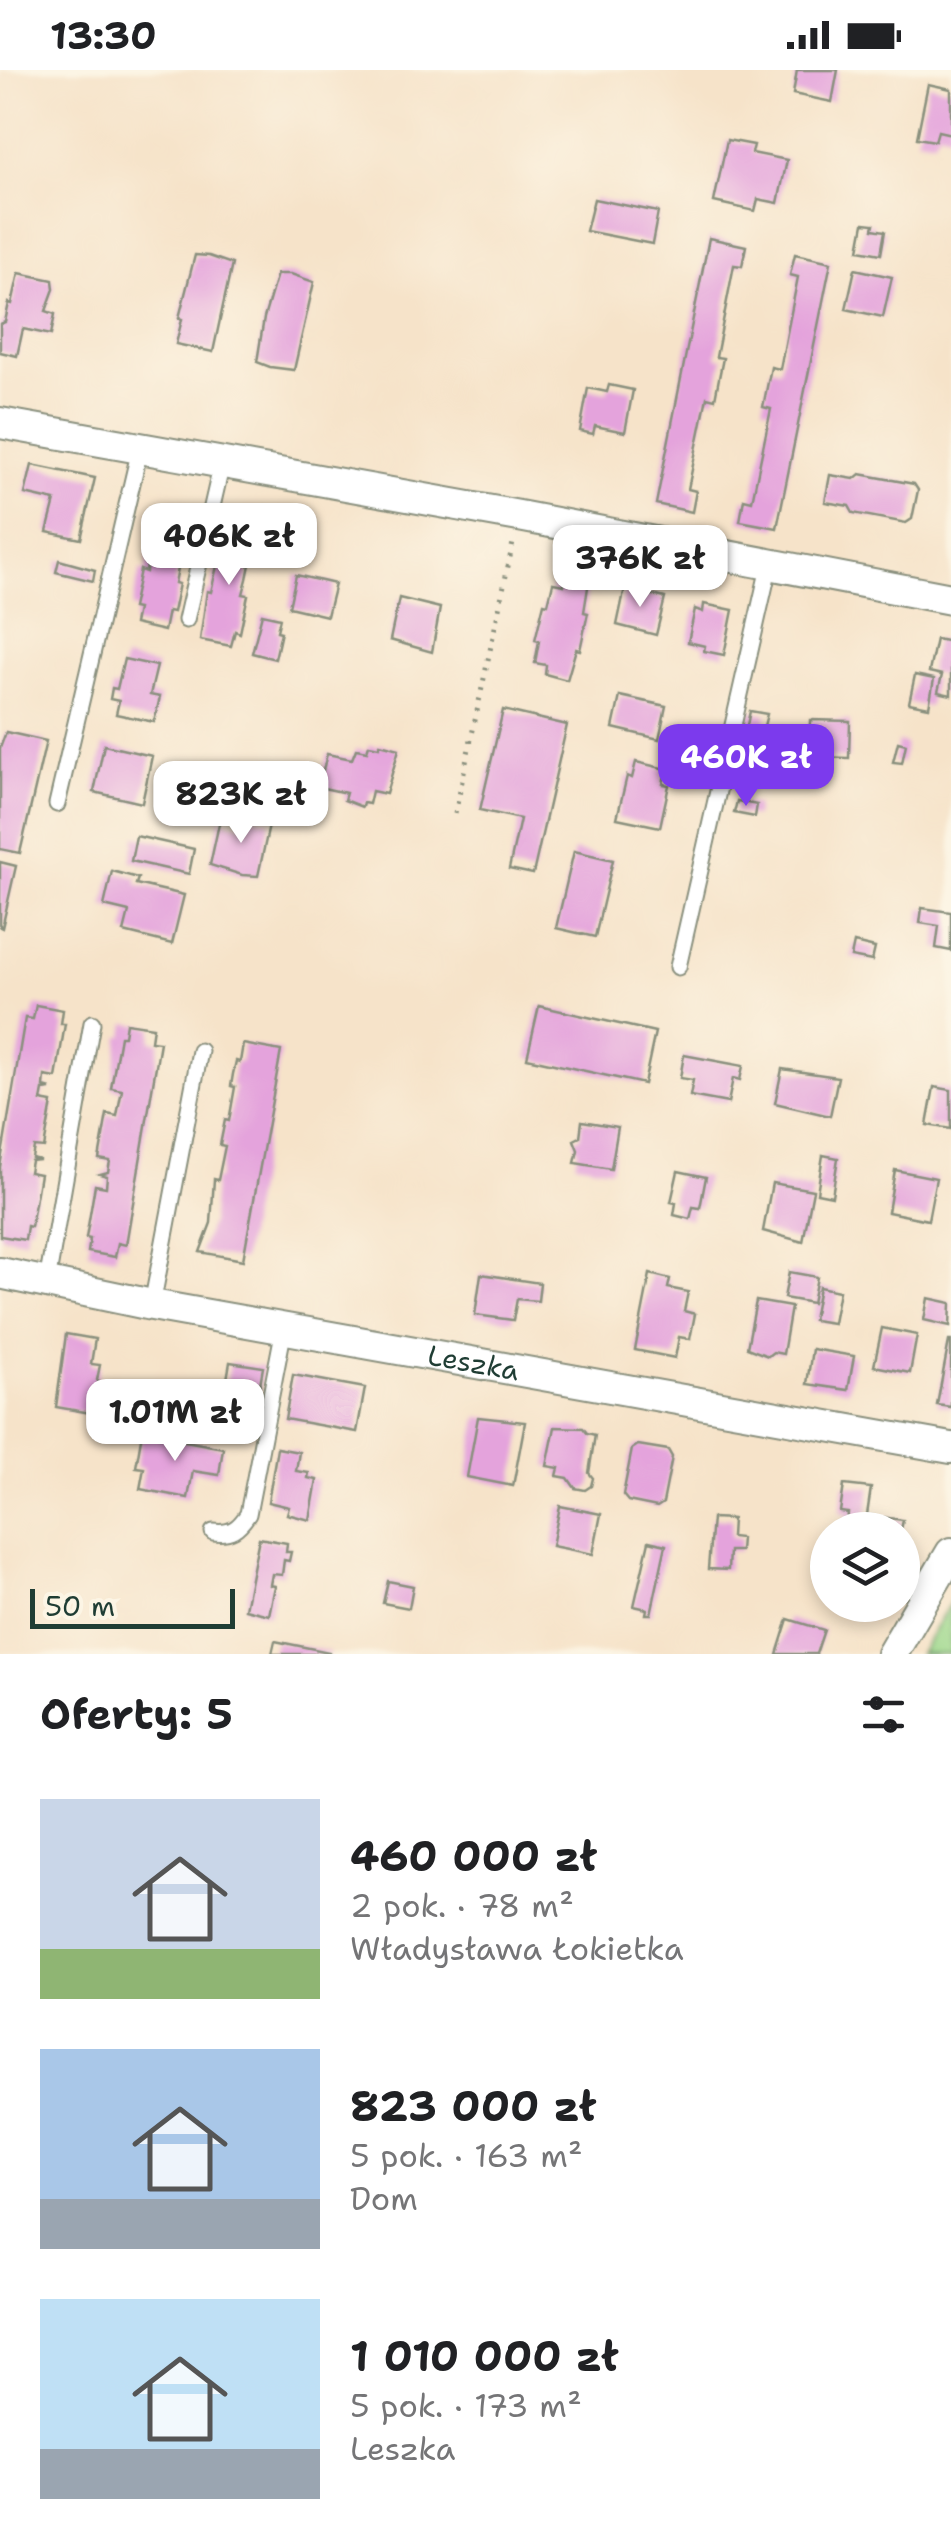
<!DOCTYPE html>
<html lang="pl">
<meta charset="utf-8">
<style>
:root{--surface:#fff;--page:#f2f2f2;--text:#202124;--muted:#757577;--accent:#7c3aed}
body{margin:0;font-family:"Shantell Sans",sans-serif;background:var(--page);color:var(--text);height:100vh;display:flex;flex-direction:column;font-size:38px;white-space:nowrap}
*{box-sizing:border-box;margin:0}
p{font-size:32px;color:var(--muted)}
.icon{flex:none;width:55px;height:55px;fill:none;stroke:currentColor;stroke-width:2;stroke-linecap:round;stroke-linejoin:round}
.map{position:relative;height:1584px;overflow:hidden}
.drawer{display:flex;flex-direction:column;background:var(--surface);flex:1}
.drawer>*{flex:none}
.tools{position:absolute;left:810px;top:1442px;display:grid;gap:20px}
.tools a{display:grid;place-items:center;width:110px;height:110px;border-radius:50%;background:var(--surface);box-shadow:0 5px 15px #0003;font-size:50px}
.scale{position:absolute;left:30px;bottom:25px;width:205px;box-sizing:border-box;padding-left:10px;border:5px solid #1f3d34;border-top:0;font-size:28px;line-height:35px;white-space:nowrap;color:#1f3d34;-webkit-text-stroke:8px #fcf5e5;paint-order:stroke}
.price{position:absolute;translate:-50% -85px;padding:0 22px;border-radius:20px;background:#fff;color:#222;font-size:32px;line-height:65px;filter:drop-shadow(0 2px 5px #0008)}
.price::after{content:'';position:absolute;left:50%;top:60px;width:30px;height:22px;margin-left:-15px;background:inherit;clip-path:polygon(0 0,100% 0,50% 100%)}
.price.on{background:var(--accent);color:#fff}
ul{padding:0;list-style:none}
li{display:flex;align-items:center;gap:30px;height:250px;padding:0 40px}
li span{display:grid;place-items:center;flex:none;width:280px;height:200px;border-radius:0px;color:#555}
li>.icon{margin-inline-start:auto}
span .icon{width:120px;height:120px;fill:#fffc;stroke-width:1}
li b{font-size:42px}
h2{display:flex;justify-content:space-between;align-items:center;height:120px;padding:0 40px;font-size:42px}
.status{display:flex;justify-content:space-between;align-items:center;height:70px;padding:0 50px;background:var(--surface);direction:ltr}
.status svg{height:28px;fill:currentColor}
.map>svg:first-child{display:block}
.grass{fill:#9bd78a;stroke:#5d8a5f;stroke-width:2.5}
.building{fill:#e4a3dc}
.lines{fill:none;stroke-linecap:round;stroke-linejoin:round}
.lane-casing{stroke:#8a907e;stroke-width:19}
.street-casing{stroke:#8a907e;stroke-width:34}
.path{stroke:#8a907e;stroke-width:5;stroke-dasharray:2.5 8;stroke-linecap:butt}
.lane{stroke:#fff;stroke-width:15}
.street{stroke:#fff;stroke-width:30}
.labels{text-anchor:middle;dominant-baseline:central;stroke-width:9;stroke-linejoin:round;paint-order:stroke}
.street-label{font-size:28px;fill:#1f3d34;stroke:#fcf5e5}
</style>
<div class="status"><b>13:30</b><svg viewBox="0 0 49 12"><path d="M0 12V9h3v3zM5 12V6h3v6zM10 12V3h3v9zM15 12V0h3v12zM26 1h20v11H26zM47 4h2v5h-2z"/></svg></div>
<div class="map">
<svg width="951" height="1584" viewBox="0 0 951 1584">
<rect width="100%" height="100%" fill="#fcf5e5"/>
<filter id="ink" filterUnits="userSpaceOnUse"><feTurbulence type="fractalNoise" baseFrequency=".01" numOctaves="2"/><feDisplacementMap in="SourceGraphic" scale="20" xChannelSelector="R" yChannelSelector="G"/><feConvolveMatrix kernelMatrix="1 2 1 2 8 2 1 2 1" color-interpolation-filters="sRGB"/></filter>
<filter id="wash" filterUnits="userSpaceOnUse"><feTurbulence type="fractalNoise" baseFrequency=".0048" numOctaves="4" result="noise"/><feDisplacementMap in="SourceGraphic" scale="40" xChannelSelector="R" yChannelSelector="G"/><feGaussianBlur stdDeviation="2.25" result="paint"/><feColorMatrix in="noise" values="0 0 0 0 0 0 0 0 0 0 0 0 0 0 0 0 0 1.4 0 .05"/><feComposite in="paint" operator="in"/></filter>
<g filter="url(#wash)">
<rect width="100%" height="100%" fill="#f6e3c9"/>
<path class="grass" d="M951,1532V1584H920Z"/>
<g id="blocks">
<g class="building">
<path d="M797,0H838L832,32L793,24Z"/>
<path d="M928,14L951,19V64L938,61L935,71L917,68Z"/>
<path d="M727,70L754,75L752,83L787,90L778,133L758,129L755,141L714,132Z"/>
<path d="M594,129L658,142L652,174L586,161Z"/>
<path d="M864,153L874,154L873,159L885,161L881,184L859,180Z"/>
<path d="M709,168L746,176L742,196L734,195L716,287L723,288L719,308L715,329L707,327L688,419L696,421L692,442L656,434Z"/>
<path d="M795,184L831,192L777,458L740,451L744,429L752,431L771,339L763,337L771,297L780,299L798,207L790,205Z"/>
<path d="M195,185L209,186L232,194L213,282L176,274L182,249L179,248Z"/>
<path d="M855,199L892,207L883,247L846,239Z"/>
<path d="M19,203L53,210L54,219L46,241L55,244L51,265L23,259L17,286L0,282V254L5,252L9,233L12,234Z"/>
<path d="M277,204H291L314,212L294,300L270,297L257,292L264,248Z"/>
<path d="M609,315L633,320L625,362L595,356L593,364L580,361L588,318L607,322Z"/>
<path d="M32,395L95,408L81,469L47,462L55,431L25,424Z"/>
<path d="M860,404L914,414L918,420L912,449L906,453L853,443L849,436L825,432L830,405L854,409Z"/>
<path d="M154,443L189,451L188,456L192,457L188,475L183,474L175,513L179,514L173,542L168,541L164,561L134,554L137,539L132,538L140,500L146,502Z"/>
<path d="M226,459L261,467L256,491L251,490L247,509L243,524L248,525L240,563L235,561L231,576L200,570L207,521L211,522L220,483L216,482L220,464L224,465Z"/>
<path d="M59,490L95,500L93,511L56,502Z"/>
<path d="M296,505L335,514L327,546L289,537Z"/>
<path d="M566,506L589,511L584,542L588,543L580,580L576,579L567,610L545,604L546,595L535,593L539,571L535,570L544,533L548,534L553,513L564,515Z"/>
<path d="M626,513L641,518L640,522L665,528L656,565L617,555Z"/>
<path d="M399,528L440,538L432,582L390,570Z"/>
<path d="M704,534L733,540L724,585L704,581L705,576L688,572L695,539L703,542Z"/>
<path d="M262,544L280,548L277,561L281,562L275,589L252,583Z"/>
<path d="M936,569L951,572V625L938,622L942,605L929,602Z"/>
<path d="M124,589L157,596L150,625L160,627L154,652L116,644L119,631L110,629L112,618L117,619Z"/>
<path d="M915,605L934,609L929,637L909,633Z"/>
<path d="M620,626L666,636L659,669L613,658Z"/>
<path d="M503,640L567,655L533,804L509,799L520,749L480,740Z"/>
<path d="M750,641L767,644L764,656L772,658L769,670L761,668L756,692L740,688Z"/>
<path d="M810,650L850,651L849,688L809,687Z"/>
<path d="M6,662L46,671L20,783L0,779V678Z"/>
<path d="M898,672L906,674L902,693L893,692Z"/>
<path d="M380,674L399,679L386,724L372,721L369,734L363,733L362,737L344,730L346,723L319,717L327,684L352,689L356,679L367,681L369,675L379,677Z"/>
<path d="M104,675L152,686L142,733L94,722Z"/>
<path d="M636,692L666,699L663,714L669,715L660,757L617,748L627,706L632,708Z"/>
<path d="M737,731L757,735L755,747L734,743Z"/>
<path d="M246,745L270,751L258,806L242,805L210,795L220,749L243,755Z"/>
<path d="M136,766L194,779L189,804L131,791Z"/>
<path d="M574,781L613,790L595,867L556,858Z"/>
<path d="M0,792L16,796L2,858L0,857Z"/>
<path d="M112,801L138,808L136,814L184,825L172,874L124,862L129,842L104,836Z"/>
<path d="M922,838L951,842V881L936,878L939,856L920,853Z"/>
<path d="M854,873L875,878L872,891L851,887Z"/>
<path d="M36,935L63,940L61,954H65L56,1008L45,1006L44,1017L51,1019L43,1020L41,1031L52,1033L44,1078L34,1077L32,1088L40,1090L31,1091L29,1102L40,1104L31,1157L27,1156L25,1170L0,1166V1097L25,948L33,949Z"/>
<path d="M539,936L655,962L644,1014L527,988Z"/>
<path d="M126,953L153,957L151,971L160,972L126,1175L118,1173L115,1187L88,1182L90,1169L86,1168L95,1115L106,1117L107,1106L100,1104L108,1102L110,1091L99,1089L107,1044L117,1046L119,1035L122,1020L111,1018L120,966H124Z"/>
<path d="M243,974L281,981L243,1190L200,1182L211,1153L214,1109L218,1110L225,1076L220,1075L225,1050L229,1051L235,1017L231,1016L233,1004L236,991L240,992Z"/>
<path d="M684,985L743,996L740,1010L733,1008L728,1033L690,1026L693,1010L680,1008Z"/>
<path d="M782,999L838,1007L830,1046L775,1033Z"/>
<path d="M934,1017L951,1020V1059L927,1055Z"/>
<path d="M582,1051L618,1057L611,1099L575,1093L578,1080L574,1070L580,1067Z"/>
<path d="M823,1085L838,1088L832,1126L817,1123Z"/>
<path d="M895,1100L936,1108L928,1150L888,1142Z"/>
<path d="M678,1101L706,1107L700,1138L693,1137L690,1149L674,1145L676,1133L671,1132Z"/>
<path d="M772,1113L813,1120L803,1172L763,1161Z"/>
<path d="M789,1202L817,1207L812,1233L784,1228Z"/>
<path d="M481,1204L540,1213L538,1231L517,1229L513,1250L475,1245Z"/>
<path d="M650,1204L670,1209L668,1218L688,1222L684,1241L695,1244L690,1269L679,1267L675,1288L635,1280Z"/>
<path d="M819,1217L839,1221L833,1253L813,1250Z"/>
<path d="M928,1228L951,1233L950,1256L924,1250Z"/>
<path d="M756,1231L791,1237L783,1284L773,1282L768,1286L747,1278Z"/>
<path d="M882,1258L917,1265L910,1303L874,1296Z"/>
<path d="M66,1264L95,1269L91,1294L100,1295L97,1310L101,1315L91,1343L56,1337Z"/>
<path d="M949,1271H951V1337L937,1335Z"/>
<path d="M812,1279L854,1286L848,1320L807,1314Z"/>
<path d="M230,1292L263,1297L253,1355L220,1350Z"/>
<path d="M293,1305L365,1318L357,1362L285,1349Z"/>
<path d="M478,1347L525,1352L513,1416L467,1407Z"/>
<path d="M555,1357L583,1358L587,1363L595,1365L589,1403L593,1408L591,1416L585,1420L575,1418L568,1408L557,1406L559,1398L547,1396Z"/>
<path d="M142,1363L223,1378L219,1405L193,1401L188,1428L140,1419L144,1398L136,1397Z"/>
<path d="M638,1375L668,1380L672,1387L663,1433L657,1437L628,1431L623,1425L632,1379Z"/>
<path d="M277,1378L299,1382L296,1401L309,1403L308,1408L317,1410L310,1450L287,1444L289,1437L268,1432Z"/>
<path d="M844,1415L871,1418L867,1445L903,1450L901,1460H846L848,1443L840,1442Z"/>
<path d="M560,1436L601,1444L593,1484L552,1476Z"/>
<path d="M712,1448L732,1449L731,1467L741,1468L740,1481H729L728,1500L708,1499Z"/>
<path d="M259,1468L287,1473L286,1482H291L289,1491L284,1490L282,1505L272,1504L270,1515L275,1516L269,1545L245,1539Z"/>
<path d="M649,1471L666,1475L651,1544H646L647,1539L634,1536Z"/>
<path d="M388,1511L413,1516L409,1538L383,1533Z"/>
<path d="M788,1549L824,1560L816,1584H777Z"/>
<path d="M275,1571L329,1582V1584H272Z"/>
</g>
</g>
</g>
<g filter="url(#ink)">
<use href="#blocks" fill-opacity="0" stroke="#8a907e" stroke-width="2.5"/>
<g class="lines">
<g class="lane-casing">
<g id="lane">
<path d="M186,550L222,393"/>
<path d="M57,734L140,379"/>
<path d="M678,897L769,497"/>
<path d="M47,1212L92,953"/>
<path d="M152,1235L200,981"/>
<path d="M213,1462C231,1464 238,1459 248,1444L284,1258"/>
</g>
</g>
<g class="street-casing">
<g id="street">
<path d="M0,353L519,446L951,529"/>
<path id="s1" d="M0,1203L152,1235L951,1378"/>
<path d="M892,1584L951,1483"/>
</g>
</g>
<path class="path" d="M455,744L513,473"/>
<use href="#lane" class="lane"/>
<use href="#street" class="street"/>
</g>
</g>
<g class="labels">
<g class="street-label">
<text stroke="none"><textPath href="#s1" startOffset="482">Leszka</textPath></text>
</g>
</g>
</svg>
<div class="tools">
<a><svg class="icon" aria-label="layers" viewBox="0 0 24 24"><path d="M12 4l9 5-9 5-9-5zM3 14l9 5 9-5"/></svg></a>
</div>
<div class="scale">50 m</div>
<b class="price" style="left:229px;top:518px">406K zł</b>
<b class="price" style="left:640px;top:540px">376K zł</b>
<b class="price on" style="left:746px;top:739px">460K zł</b>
<b class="price" style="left:241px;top:776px">823K zł</b>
<b class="price" style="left:175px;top:1394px">1.01M zł</b>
</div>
<section class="drawer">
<h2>Oferty: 5<svg class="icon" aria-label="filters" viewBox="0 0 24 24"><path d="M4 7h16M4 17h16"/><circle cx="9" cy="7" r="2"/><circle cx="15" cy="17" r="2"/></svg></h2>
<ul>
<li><span style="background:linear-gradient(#c9d6e8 75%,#8fb573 0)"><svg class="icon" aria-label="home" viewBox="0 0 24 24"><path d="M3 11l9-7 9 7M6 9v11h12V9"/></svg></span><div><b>460 000 zł</b><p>2 pok. · 78 m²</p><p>Władysława Łokietka</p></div></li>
<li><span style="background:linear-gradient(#a9c7e8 75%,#9aa5b1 0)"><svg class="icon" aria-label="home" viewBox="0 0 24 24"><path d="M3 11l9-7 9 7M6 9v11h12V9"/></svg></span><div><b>823 000 zł</b><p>5 pok. · 163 m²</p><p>Dom</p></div></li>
<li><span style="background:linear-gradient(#bfe0f5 75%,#9aa5b1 0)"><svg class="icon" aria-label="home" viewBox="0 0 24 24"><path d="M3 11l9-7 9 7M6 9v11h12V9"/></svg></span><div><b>1 010 000 zł</b><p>5 pok. · 173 m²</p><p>Leszka</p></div></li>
</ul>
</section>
